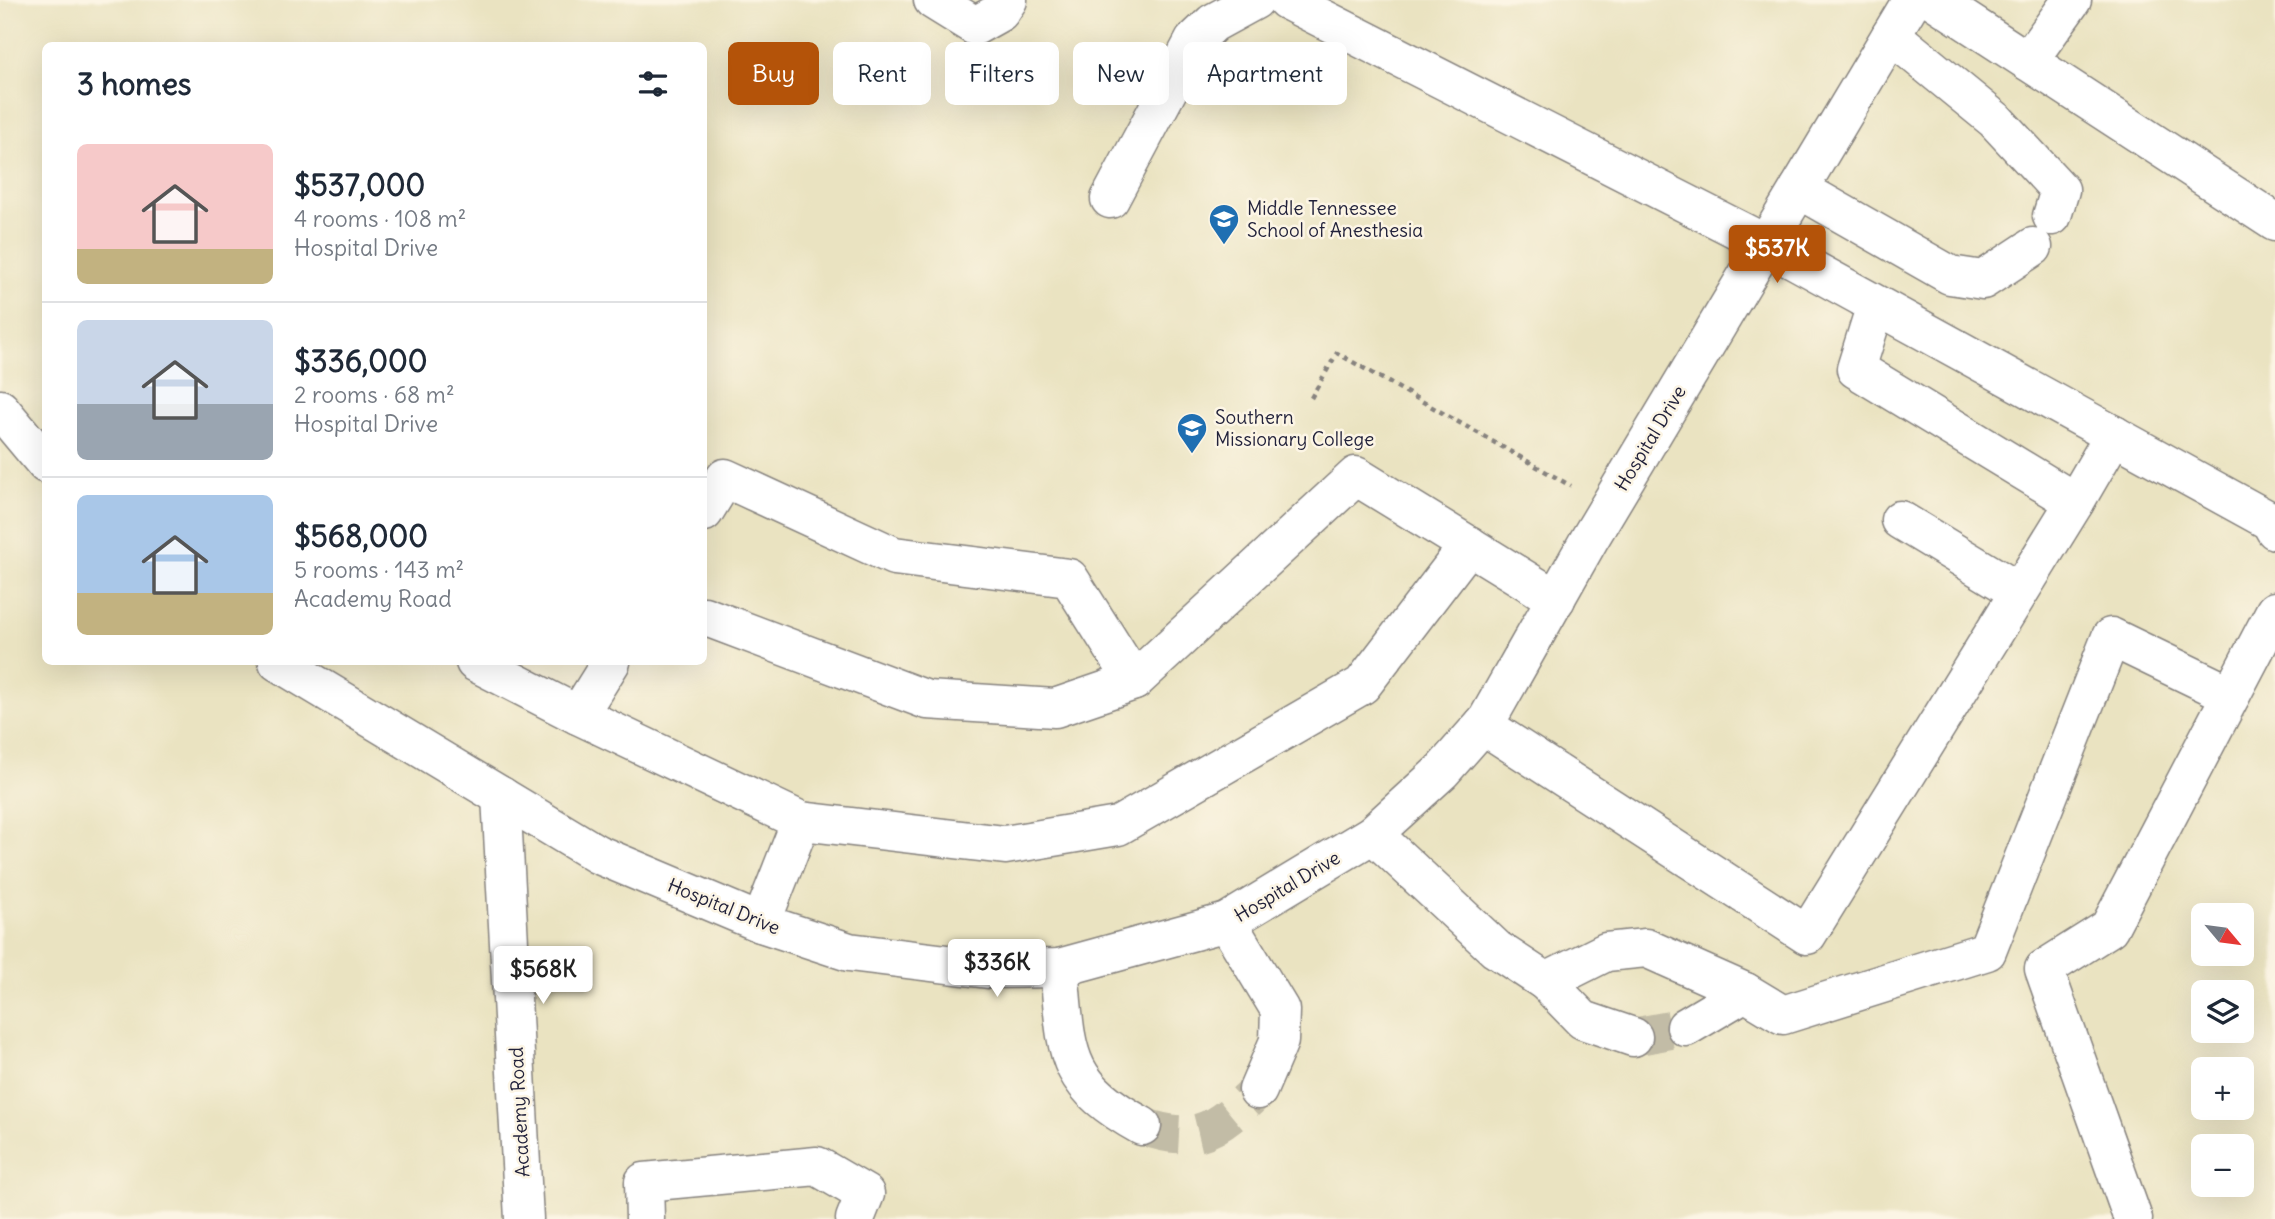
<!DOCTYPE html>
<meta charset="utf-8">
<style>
:root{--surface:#fff;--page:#f6f6f7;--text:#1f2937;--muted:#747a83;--line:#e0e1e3;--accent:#b45309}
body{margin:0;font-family:Delius,sans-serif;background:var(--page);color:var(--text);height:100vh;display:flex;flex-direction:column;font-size:26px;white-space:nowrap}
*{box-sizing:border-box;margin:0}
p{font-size:23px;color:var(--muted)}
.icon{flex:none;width:38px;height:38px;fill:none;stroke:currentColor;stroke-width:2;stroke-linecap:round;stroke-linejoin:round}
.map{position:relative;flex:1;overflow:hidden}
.panel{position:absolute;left:42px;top:42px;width:665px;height:623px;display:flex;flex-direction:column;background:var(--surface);border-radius:10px;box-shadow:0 7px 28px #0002}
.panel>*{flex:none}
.guide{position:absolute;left:728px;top:42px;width:665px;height:63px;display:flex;gap:14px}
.needle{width:46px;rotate:119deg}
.controls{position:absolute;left:2191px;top:903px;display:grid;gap:14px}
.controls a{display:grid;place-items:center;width:63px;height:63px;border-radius:10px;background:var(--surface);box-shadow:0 7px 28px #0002;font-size:35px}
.price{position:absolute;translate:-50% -60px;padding:0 16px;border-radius:7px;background:#fff;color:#222;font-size:23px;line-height:46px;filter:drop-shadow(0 2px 4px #0008)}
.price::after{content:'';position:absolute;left:50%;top:42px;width:21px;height:16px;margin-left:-10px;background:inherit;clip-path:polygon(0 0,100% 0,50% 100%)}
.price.current{background:var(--accent);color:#fff}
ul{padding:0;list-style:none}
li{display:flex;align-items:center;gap:21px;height:175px;padding:0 35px}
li+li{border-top:2px solid var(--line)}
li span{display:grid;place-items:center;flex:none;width:196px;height:140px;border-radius:10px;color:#555}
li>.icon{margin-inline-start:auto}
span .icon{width:84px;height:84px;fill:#fffc;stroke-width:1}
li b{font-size:30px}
h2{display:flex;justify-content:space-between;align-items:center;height:84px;padding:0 35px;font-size:30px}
.chip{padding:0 24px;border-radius:10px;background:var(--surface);box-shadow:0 7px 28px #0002;font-size:24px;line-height:63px}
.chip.current{background:var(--accent);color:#fff}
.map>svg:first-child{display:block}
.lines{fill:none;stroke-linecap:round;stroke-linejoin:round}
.minor-tunnel{stroke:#c2bca6;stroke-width:38;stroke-dasharray:38 19;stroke-linecap:butt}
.minor-casing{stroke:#86827e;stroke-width:41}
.path{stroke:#86827e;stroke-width:4.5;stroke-dasharray:5 5;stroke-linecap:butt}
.minor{stroke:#fff;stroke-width:38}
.labels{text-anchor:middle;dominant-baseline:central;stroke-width:5;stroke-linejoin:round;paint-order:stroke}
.poi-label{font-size:19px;fill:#22223b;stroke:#fcf5e5;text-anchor:start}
.street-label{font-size:19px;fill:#22223b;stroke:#fcf5e5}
</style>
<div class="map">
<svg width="2275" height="1219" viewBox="0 0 2275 1219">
<rect width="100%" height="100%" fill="#fcf5e5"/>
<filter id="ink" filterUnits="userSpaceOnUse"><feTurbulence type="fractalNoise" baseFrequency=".0143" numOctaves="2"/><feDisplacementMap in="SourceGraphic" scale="14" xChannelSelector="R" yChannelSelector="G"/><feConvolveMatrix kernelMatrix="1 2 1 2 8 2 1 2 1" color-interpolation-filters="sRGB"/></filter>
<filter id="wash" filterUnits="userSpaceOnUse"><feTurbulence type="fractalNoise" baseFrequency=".00686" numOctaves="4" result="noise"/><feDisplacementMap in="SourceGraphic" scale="28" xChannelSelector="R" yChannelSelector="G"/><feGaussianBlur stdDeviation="1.57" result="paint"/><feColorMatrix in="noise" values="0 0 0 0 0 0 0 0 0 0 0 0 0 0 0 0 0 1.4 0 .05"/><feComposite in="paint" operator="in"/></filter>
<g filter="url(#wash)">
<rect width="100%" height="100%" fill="#eae3c1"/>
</g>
<g filter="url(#ink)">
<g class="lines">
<g class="minor-tunnel">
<path d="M1633,1037L1686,1027"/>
<path d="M1142,1126C1199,1146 1217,1129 1258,1090"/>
</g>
<g class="minor-casing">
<g id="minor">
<path d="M933,0L975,26L1000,12L1008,0"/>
<path d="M1286,0L1766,244L2270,521L2275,530"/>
<path d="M1934,0L2275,222"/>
<path d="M1891,35L1995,120L2060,190L2052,216"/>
<path d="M2028,61L2072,0"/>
<path d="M1799,189L1950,275L1983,280L2033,247"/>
<path d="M1110,199L1194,41L1213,23L1255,0"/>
<path d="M0,409L46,464"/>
<path d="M2075,502L2114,435"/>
<path d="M704,512L725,478L894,556L1069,578L1134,681L1356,476L1556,599"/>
<path d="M1900,520L2019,592"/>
<path d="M704,616L927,700L1055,708L1134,681"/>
<path d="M278,662L597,854L761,923L849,952L988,969L1059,968L1227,922L1373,834L1442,771L1487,720L1590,538L1912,0"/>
<path d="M475,662L578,715L611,662"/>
<path d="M578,715L801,821"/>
<path d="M1483,725L1807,935L2075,502L1856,369L1876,305"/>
<path d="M501,796L524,1219"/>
<path d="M1373,834L1496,949L1546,982L1606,952L1646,948L1745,992L1783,1015L1987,951L2111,637L2231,695"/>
<path d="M1227,922L1280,1010L1279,1041L1258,1090"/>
<path d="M761,923L801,821L1005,845L1118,826L1362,685L1469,545"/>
<path d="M1059,968C1067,1053 1062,1082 1142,1126"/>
<path d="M1546,982L1583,1020L1633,1037"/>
<path d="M1686,1027L1745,992"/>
<path d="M645,1219L644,1182L817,1166L865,1194L855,1219"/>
<path d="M2133,1219L2044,969L2109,928L2275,611"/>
</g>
</g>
<path class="path" d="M1311,398L1337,353L1571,486"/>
<use href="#minor" class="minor"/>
</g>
</g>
<defs>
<g id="university-pin" transform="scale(1.575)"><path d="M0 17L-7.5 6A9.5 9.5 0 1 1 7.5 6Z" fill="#1f6fb2" stroke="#fcf5e5"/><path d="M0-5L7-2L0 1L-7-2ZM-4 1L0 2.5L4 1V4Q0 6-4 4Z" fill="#fff"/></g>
<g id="school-pin" transform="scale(1.575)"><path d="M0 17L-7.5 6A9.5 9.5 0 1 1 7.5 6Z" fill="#1f6fb2" stroke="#fcf5e5"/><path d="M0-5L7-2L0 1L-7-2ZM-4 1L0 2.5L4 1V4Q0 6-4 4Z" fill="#fff"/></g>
</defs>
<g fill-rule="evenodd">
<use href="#university-pin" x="1224" y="219"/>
<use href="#school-pin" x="1192" y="428"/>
</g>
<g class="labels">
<g class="poi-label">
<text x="1247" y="208">Middle Tennessee<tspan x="1247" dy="22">School of Anesthesia</tspan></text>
<text x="1215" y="417">Southern<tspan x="1215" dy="22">Missionary College</tspan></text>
</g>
<g class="street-label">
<text transform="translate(1650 438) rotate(-59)">Hospital Drive</text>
<text transform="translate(1287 886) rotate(-31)">Hospital Drive</text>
<text transform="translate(724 906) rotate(22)">Hospital Drive</text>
<text transform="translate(519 1112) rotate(-93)">Academy Road</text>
</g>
</g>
</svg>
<div class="controls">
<a><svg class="needle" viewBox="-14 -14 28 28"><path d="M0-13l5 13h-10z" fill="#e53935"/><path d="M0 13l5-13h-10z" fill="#747a83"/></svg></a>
<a><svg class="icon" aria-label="layers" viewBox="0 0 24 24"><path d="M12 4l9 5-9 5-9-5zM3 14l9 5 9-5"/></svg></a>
<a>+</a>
<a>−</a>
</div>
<b class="price current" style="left:1777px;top:285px">$537K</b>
<b class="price" style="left:997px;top:999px">$336K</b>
<b class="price" style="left:543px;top:1006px">$568K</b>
<div class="guide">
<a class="chip current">Buy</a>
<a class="chip">Rent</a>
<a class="chip">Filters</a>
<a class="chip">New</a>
<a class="chip">Apartment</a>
</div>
<section class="panel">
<h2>3 homes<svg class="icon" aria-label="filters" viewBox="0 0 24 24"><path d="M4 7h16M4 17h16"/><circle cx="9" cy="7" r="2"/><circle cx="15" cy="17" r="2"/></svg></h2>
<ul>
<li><span style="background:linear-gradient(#f6c9c9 75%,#c2b280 0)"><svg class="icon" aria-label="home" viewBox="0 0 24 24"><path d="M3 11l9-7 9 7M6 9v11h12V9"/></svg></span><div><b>$537,000</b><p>4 rooms · 108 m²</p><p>Hospital Drive</p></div></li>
<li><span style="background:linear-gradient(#c9d6e8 60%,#9aa5b1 0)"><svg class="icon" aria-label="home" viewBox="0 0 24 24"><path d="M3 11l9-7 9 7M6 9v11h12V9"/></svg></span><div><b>$336,000</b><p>2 rooms · 68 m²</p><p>Hospital Drive</p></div></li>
<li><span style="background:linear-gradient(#a9c7e8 70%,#c2b280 0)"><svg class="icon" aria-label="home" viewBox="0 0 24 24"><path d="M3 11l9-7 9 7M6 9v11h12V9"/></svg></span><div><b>$568,000</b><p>5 rooms · 143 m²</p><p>Academy Road</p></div></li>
</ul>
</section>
</div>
